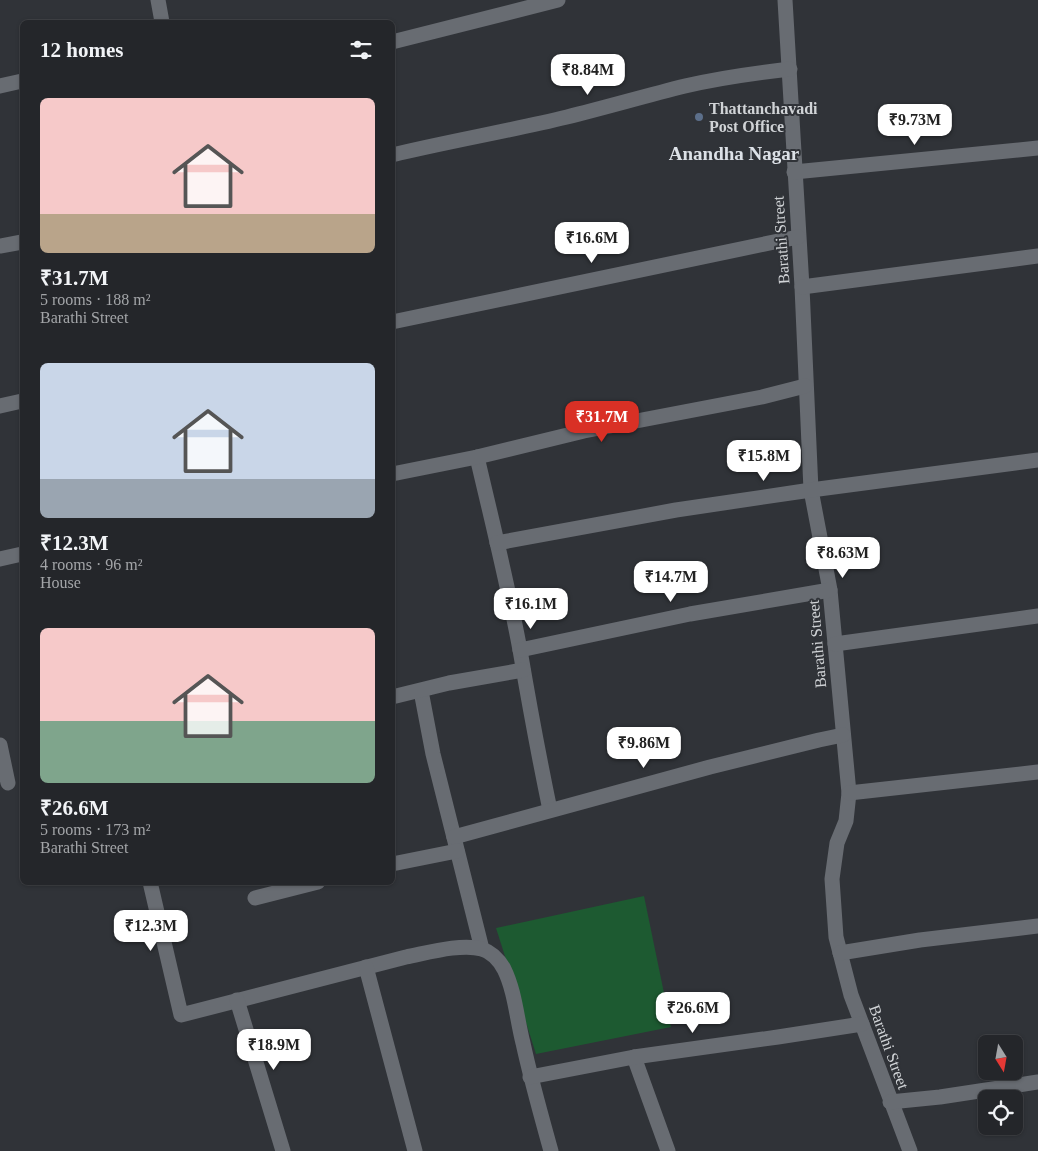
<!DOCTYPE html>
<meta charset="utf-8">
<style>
:root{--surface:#24262a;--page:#2c2e32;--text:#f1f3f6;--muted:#a3a5a8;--line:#414347;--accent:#d93025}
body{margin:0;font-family:Georgia,serif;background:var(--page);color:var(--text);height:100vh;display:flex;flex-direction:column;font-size:19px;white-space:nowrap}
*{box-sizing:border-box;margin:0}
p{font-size:16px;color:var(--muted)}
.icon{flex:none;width:28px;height:28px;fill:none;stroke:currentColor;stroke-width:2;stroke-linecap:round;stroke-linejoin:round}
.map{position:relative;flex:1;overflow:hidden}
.sheet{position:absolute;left:20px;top:20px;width:375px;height:865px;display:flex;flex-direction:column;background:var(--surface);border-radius:8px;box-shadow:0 1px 4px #0004,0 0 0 1px var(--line)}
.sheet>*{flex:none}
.needle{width:32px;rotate:169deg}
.tools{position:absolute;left:978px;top:1035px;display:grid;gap:10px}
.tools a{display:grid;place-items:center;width:45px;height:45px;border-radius:8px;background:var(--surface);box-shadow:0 1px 4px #0004,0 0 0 1px var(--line);font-size:25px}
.price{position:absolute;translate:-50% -42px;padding:0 11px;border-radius:10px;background:#fff;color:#222;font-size:16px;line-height:32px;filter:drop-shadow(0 1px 2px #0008)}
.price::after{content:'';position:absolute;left:50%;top:30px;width:15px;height:11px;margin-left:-8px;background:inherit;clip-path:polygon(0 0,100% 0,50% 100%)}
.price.current{background:var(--accent);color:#fff}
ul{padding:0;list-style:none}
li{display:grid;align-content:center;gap:10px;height:265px;padding:0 20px}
li span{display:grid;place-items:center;height:155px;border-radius:8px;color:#555}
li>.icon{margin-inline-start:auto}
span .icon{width:90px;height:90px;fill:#fffc;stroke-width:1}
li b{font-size:21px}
h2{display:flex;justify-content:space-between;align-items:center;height:60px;padding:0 20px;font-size:21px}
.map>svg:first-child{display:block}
.green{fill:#1d5a31}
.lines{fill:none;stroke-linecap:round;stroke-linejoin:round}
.minor{stroke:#686c72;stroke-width:15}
.service-dot{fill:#5c6f8a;stroke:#303338;stroke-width:2}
.labels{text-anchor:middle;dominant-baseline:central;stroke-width:4;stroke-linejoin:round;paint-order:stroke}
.poi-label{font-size:16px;font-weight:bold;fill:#d0d3d6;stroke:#303338;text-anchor:start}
.street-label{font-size:16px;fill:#d0d3d6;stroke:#303338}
.quarter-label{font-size:19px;font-weight:bold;fill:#dce1e7;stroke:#303338}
</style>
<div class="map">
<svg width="1038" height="1151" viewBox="0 0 1038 1151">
<rect width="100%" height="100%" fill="#303338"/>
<path class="green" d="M644,896L671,1027L536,1054L496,928Z"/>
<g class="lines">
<g class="minor">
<path d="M158,0L162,22"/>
<path d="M785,0L802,287L811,490L830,590L849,793L846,821L837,843L832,879L836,937L851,995L910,1151"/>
<path d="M392,42L558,0"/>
<path d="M0,86L22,81"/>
<path d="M392,155C450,141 509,131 567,117C607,107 645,96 685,86C719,78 755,73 790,69"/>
<path d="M794,172L1038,148"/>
<path d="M0,246L22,242"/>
<path d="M802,287L1038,256"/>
<path d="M392,322L798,237"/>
<path d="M0,406L22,401"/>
<path d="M477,457C492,521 508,585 520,650C529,703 539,757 550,810"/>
<path d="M392,474L477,457L584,431L762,397L805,386"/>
<path d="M497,543L676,510L811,490L1038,460"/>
<path d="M0,559L22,554"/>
<path d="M835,644L1038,616"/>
<path d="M520,650L690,614L830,590"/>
<path d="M421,691L433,754L482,949"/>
<path d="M392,697L449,683L523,670"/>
<path d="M0,745L8,783"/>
<path d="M849,793L1038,772"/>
<path d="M454,837L710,767L819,740L843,735"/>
<path d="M392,864L457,851"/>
<path d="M150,882L181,1015L406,957C427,953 461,943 482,949C491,952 499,960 504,969C515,991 517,1020 523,1043C531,1080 541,1115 551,1151"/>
<path d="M255,898L318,882"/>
<path d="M840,953L920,940L1038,926"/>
<path d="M366,967L415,1151"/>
<path d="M237,1000L283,1151"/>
<path d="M634,1057L668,1151"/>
<path d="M530,1077L634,1057L778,1037L862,1024"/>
<path d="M890,1102L940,1097L1038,1082"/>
</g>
</g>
<circle class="service-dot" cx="699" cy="117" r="5"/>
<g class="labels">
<g class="poi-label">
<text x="709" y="108">Thattanchavadi<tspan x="709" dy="18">Post Office</tspan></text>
</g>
<g class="street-label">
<text transform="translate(781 240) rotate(-94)">Barathi Street</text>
<text transform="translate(817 644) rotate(-95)">Barathi Street</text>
<text transform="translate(889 1047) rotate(70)">Barathi Street</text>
</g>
<g class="quarter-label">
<text x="734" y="153">Anandha Nagar</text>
</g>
</g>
</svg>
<div class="tools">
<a><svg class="needle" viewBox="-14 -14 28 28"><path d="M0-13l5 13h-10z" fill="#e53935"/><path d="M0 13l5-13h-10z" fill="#a3a5a8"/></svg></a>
<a><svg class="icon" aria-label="locate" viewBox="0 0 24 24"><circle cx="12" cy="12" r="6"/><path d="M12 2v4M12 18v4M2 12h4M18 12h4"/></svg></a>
</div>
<b class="price" style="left:588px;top:96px">₹8.84M</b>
<b class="price" style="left:915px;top:146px">₹9.73M</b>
<b class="price" style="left:592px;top:264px">₹16.6M</b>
<b class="price current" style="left:602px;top:443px">₹31.7M</b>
<b class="price" style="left:764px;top:482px">₹15.8M</b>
<b class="price" style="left:843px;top:579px">₹8.63M</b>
<b class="price" style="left:671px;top:603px">₹14.7M</b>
<b class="price" style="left:531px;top:630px">₹16.1M</b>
<b class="price" style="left:644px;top:769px">₹9.86M</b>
<b class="price" style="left:151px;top:952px">₹12.3M</b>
<b class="price" style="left:693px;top:1034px">₹26.6M</b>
<b class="price" style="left:274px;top:1071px">₹18.9M</b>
<section class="sheet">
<h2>12 homes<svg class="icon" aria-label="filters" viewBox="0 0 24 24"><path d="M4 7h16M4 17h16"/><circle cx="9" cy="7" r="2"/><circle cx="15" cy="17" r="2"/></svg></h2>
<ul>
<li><span style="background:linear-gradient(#f6c9c9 75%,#b9a48a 0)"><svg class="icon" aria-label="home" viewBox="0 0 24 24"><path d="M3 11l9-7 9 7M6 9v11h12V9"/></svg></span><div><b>₹31.7M</b><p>5 rooms · 188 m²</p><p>Barathi Street</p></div></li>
<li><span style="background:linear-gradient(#c9d6e8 75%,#9aa5b1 0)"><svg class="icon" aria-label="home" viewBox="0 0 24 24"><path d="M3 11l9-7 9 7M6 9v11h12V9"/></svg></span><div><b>₹12.3M</b><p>4 rooms · 96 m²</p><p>House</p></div></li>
<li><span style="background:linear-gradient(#f6c9c9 60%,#7fa58c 0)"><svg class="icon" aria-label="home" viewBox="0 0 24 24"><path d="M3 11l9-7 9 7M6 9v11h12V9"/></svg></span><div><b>₹26.6M</b><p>5 rooms · 173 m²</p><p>Barathi Street</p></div></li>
</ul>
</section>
</div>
